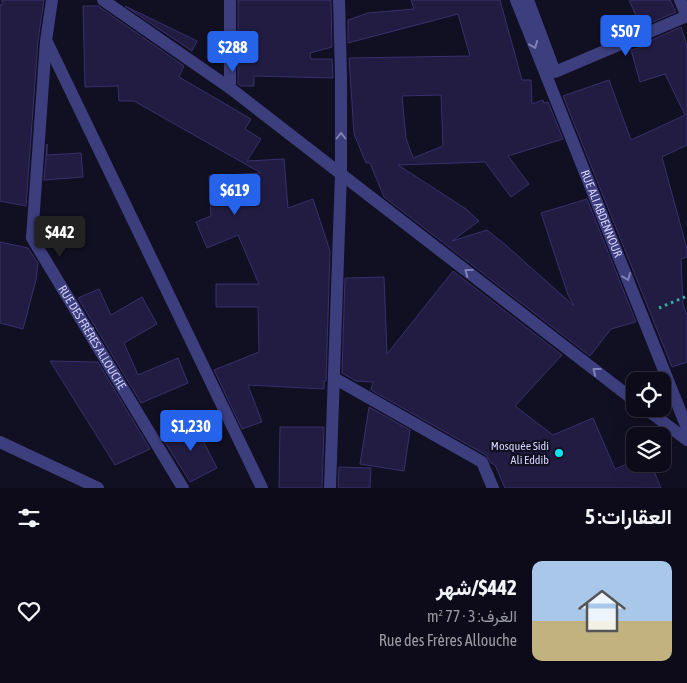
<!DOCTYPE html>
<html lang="ar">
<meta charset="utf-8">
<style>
:root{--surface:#0d0b1a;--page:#1b1927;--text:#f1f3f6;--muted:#9a9ba2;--line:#2d2b39;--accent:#2563eb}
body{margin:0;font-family:"Asap Condensed",Vazirmatn,sans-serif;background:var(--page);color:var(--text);direction:rtl;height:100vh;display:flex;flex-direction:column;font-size:19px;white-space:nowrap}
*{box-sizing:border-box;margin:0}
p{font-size:16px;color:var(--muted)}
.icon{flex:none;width:28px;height:28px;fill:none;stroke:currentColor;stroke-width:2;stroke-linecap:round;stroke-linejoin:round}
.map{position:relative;height:488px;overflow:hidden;direction:ltr}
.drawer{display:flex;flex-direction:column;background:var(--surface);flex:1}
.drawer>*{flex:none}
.fabs{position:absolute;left:626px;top:372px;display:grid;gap:10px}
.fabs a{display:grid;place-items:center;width:45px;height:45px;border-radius:10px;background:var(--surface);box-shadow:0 5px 20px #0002,0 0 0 1px var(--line);font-size:25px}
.price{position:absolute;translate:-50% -42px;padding:0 11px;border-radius:5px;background:var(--accent);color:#fff;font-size:16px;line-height:32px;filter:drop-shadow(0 1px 2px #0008)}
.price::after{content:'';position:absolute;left:50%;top:30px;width:15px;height:11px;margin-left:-8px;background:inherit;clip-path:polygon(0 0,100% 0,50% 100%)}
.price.current{background:#222;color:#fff}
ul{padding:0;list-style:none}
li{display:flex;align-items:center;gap:15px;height:125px;padding:0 15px}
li+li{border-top:1px solid var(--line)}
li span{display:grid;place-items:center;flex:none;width:140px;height:100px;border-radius:10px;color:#555}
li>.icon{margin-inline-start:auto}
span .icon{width:60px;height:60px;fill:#fffc;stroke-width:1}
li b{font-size:21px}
h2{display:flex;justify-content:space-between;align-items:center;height:60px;padding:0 15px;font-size:21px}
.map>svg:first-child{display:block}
.building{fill:#221c42;stroke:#38306d;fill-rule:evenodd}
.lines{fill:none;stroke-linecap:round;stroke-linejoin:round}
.path{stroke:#36ae9f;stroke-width:3;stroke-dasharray:2.5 4;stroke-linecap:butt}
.street{stroke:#3d3e7e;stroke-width:12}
.oneway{stroke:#8181b7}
.poi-dot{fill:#0ee4ed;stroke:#110f22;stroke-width:2}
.labels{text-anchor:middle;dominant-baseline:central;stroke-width:4.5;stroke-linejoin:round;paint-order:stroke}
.street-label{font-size:12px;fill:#d5d3fc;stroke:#110f22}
.poi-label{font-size:12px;fill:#d5d3fc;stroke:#110f22;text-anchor:end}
</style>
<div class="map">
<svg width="687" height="488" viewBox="0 0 687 488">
<rect width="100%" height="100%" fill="#110f22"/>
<g class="building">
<path d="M2,0H44L38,40L26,206L0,201V5H2Z"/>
<path d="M238,0H331L332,47L310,53L311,59H332L333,78L254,76V86H241L238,84Z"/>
<path d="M411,0H500L522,80H531L532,104L543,100L544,103L548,102L563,139L508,156L529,184L511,197L485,162L398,165L466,209L479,221L452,241L487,230L508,247L574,306L568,295L541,213L587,199L636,322L611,329L590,356L384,197L370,163H366L354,134L349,58L470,56L458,14L348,43V20L368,13L414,9ZM441,95L443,146L413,158L406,138L402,96Z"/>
<path d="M629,0H670L676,12L641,27Z"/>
<path d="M83,6H98L184,66L179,77L251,119L245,129L261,139L247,161L284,159L288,208L313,199L330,251L326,381H324V389L248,385L262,422L242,429L214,370L259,352L258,307H216V284H259L238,235L207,248L196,222L211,216L209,176L261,173L134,101H119L118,86L85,87Z"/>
<path d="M125,6L197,41L192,51Z"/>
<path d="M681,27L687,46V145L662,157L687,249V257L681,259L683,304L687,316V362L672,367L563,96L609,80L631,140L685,115L665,74L640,82L631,50L646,46L645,43Z"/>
<path d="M47,144V155L81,153L83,177L44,180Z"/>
<path d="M0,242L28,248L38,263L36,280L23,329L0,323Z"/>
<path d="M453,271L562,355L515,406L553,435L593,418L615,469L627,464H651L661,488H505L495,465L491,463L486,455L371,390L373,382L356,381L342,373L345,278L384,277L387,354Z"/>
<path d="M99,289L111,315L142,297L157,324L124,343L138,375L178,358L188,383L141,403L78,298Z"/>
<path d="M50,361L98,362L150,449L115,465Z"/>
<path d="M369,407L410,430L404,471L360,464Z"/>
<path d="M194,423L217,468L190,482L163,439Z"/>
<path d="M280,427H324L322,488H279Z"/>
<path d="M339,467L371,468L370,488H338Z"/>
</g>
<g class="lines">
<path class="path" d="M659,308L687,296"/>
<g class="street">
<path id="s1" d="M52,0L46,41L32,238L183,488"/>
<path d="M103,0L230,88L341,174L330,488"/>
<path d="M230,0V88"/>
<path d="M339,0L341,77V174L635,401"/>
<path id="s2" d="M516,0L687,428"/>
<path d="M528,0L555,72L687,16"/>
<path d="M680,0L687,16"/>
<path d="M47,42L262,488"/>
<path d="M334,378L482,462L493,488"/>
<path d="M646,409L687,440"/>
<path d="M0,442L98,488"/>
</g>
</g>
<defs><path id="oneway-chevron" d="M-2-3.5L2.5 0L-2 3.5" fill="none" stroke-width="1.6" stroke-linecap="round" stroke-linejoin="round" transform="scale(1.25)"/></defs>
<g class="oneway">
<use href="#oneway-chevron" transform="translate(534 45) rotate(68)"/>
<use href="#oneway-chevron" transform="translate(341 136) rotate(-90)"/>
<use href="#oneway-chevron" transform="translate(468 272) rotate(-143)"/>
<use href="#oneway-chevron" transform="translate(627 277) rotate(68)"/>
<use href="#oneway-chevron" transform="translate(596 371) rotate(-142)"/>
</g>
<circle class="poi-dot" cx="559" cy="453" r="5"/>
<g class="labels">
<g class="street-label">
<text stroke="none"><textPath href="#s2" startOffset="230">RUE ALI ABDENNOUR</textPath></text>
<text stroke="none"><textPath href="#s1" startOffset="355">RUE DES FRÈRES ALLOUCHE</textPath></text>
</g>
<g class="poi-label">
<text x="549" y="446">Mosquée Sidi<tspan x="549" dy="14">Ali Eddib</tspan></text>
</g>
</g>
</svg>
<div class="fabs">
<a><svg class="icon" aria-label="locate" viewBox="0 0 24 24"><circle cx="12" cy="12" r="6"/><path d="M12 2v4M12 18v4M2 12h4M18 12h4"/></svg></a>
<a><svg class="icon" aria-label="layers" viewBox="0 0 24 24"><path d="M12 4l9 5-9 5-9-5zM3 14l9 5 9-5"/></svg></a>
</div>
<b class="price" style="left:626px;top:57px">$507</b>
<b class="price" style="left:233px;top:73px">$288</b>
<b class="price" style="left:235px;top:216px">$619</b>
<b class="price current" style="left:60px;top:258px">$442</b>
<b class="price" style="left:191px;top:452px">$1,230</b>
</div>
<section class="drawer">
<h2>العقارات: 5<svg class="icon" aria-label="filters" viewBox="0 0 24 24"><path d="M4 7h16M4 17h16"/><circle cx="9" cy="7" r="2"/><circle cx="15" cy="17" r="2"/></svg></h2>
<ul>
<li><span style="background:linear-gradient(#a9c7e8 60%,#c2b280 0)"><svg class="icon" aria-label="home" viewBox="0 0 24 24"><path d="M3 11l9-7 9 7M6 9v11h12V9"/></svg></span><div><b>$442/شهر</b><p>الغرف: 3 · 77 m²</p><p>Rue des Frères Allouche</p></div><svg class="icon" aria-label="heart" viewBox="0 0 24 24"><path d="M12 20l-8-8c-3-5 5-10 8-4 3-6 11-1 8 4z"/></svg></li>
</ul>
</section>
